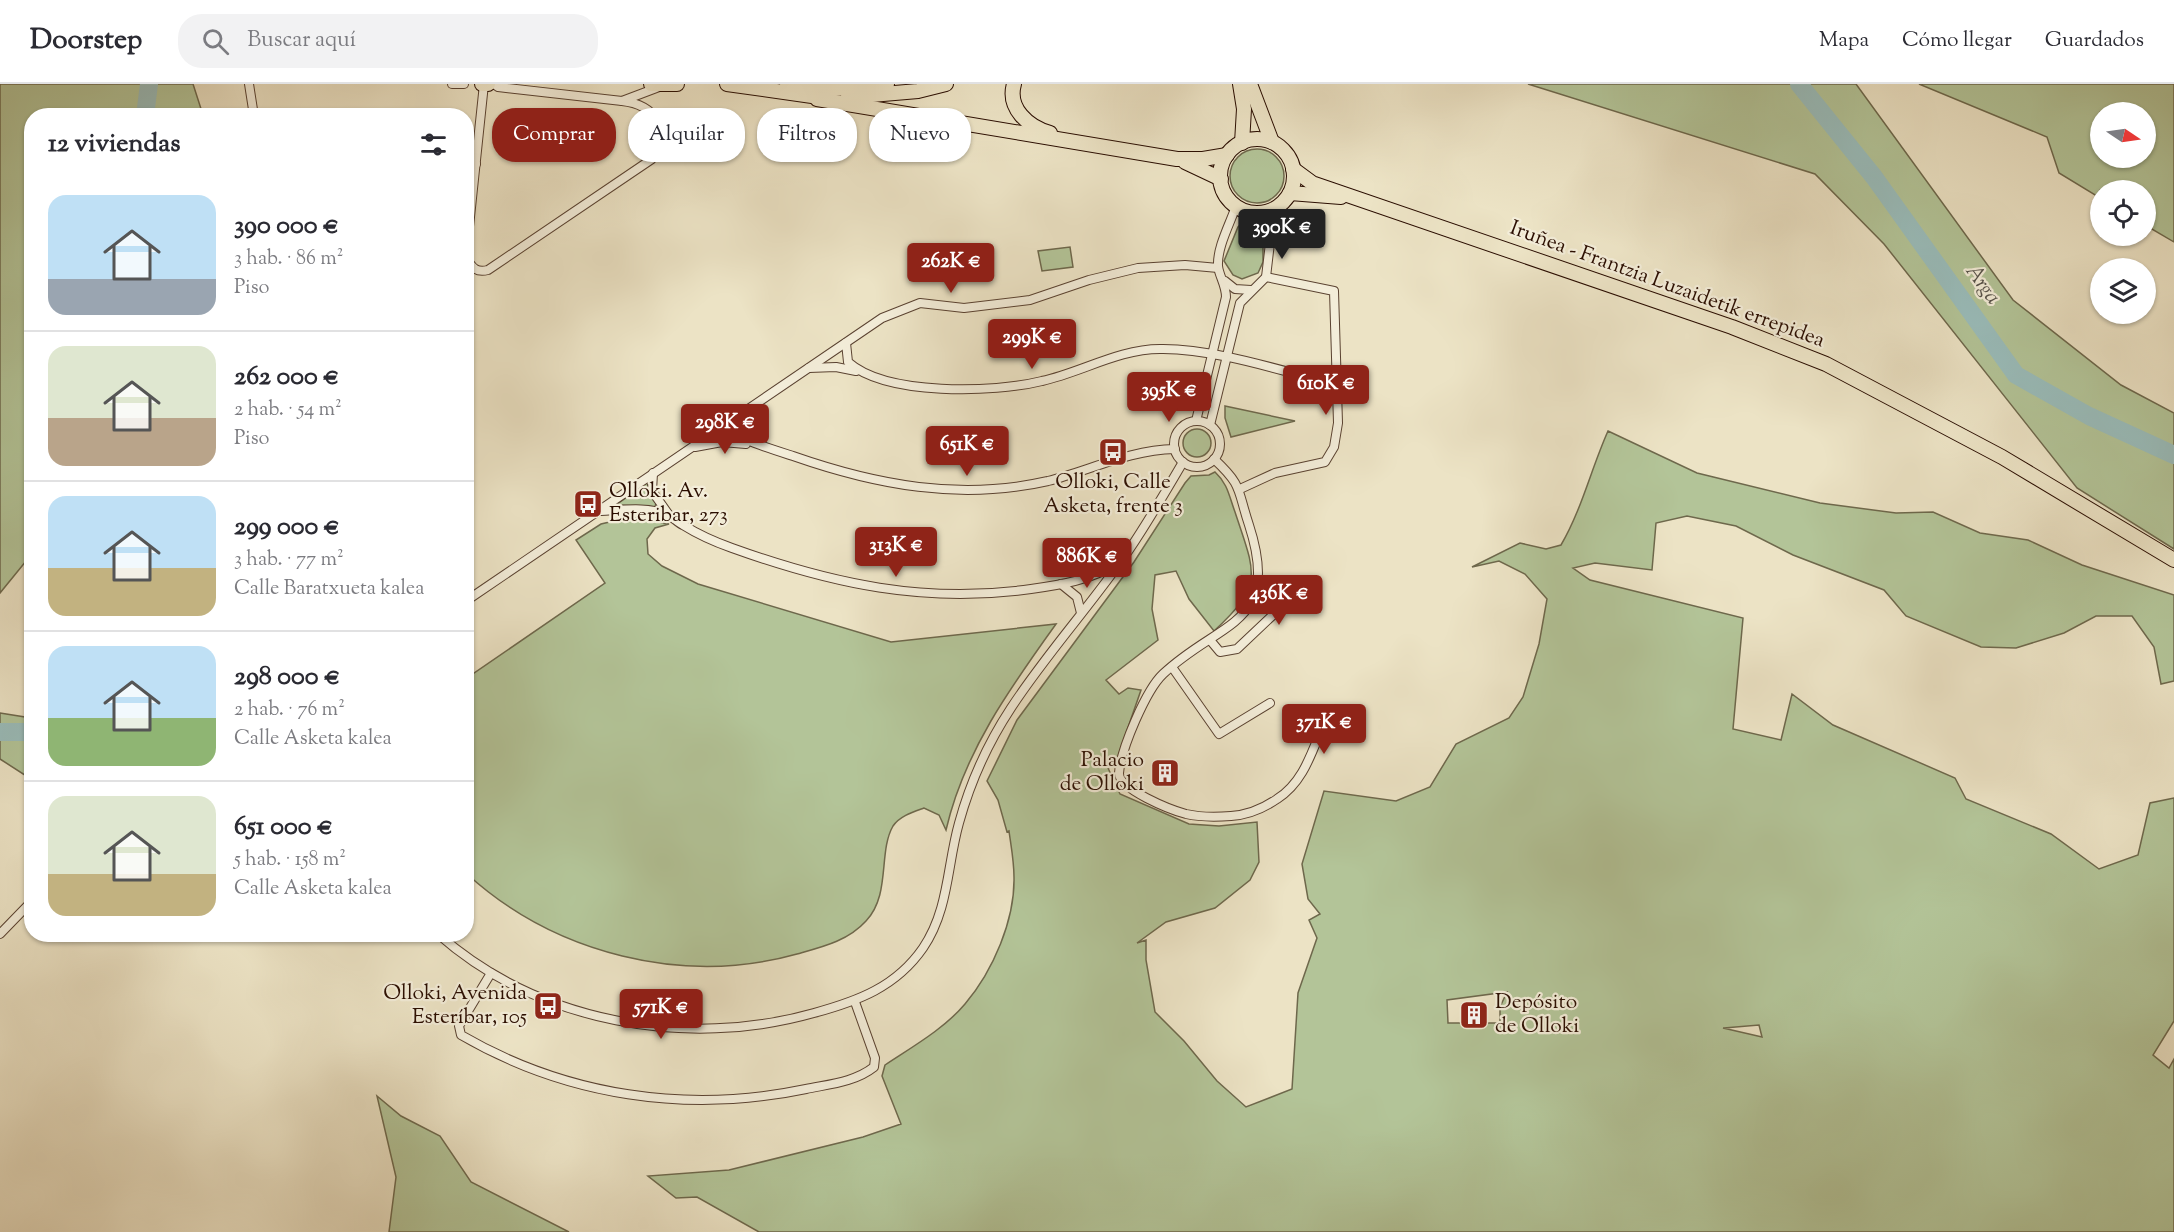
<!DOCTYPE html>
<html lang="es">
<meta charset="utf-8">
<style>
:root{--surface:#fff;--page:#f2f2f3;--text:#2b2b33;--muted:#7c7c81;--line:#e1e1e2;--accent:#8f2418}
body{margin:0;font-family:"Sorts Mill Goudy",serif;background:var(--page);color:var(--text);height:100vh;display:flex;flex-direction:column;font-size:22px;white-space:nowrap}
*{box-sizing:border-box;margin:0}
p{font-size:20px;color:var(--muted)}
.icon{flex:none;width:33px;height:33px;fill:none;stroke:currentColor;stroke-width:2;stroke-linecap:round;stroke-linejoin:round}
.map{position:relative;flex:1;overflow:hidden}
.details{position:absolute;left:24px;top:24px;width:450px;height:834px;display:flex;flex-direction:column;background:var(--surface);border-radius:24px;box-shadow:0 2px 4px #0004}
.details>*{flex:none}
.top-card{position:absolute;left:492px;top:24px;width:570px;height:54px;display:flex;gap:12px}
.needle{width:39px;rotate:103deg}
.controls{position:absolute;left:2090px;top:18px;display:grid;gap:12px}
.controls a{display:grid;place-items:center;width:66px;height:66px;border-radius:50%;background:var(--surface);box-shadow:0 2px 4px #0004;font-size:30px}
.price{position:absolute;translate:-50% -51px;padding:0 14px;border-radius:6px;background:var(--accent);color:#fff;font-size:20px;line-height:39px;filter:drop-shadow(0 2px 3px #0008)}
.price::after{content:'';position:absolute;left:50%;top:36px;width:18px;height:14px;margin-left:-9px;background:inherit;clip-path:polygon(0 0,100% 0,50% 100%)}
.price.on{background:#222;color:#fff}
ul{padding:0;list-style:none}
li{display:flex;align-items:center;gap:18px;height:150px;padding:0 24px}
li+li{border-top:2px solid var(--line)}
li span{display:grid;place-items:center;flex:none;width:168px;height:120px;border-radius:18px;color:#555}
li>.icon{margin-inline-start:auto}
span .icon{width:72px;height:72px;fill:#fffc;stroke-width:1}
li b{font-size:26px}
h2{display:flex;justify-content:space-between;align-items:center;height:72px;padding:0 24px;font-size:26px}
.tag{padding:0 21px;border-radius:24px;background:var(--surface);box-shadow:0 2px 4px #0004;font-size:21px;line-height:54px}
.tag.on{background:var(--accent);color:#fff}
header{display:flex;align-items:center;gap:36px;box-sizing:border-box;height:84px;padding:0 30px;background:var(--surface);border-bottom:2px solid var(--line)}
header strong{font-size:28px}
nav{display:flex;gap:33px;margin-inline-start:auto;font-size:21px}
.search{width:420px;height:54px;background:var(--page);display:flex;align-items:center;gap:15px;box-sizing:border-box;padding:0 21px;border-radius:24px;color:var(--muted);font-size:22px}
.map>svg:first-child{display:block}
.green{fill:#b3c498;stroke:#6e684c;stroke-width:1.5;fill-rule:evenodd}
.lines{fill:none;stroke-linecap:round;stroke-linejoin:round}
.river{stroke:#9abdbb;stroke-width:18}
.street-casing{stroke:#5a4231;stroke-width:10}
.highway-casing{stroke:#2a0d00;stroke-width:16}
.street{stroke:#f3edd9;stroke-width:8}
.highway{stroke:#ece3c5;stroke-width:14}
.labels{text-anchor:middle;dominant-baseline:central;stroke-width:4.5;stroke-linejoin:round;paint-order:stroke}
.street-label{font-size:21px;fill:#2a0d00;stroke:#f3edd9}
.poi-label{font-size:21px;fill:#2a0d00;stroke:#f3edd9;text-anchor:start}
.water-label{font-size:22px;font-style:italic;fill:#57534b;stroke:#f3edd9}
</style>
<header>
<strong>Doorstep</strong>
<div class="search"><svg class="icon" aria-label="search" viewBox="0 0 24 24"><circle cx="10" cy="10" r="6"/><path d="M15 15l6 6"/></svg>Buscar aquí</div>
<nav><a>Mapa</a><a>Cómo llegar</a><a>Guardados</a></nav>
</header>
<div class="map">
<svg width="2174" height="1148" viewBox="0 0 2174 1148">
<rect width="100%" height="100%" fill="#ece3c5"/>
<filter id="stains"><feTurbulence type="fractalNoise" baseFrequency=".00333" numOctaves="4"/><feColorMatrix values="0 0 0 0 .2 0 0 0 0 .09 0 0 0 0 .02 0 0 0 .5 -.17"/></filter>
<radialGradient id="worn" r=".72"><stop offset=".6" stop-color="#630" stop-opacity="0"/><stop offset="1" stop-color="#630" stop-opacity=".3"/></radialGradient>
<g class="green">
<path d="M0,0H193L203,31L32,32L31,471L0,509Z"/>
<path d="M1528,0H1856L2013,216L2121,301L2174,329V465L2077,404L1884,160L1815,90Z"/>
<path d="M1919,0H2174V158L2145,141V106H2100V114L2059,89L2047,53ZM2100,28H2145V74H2100Z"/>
<circle cx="1257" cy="92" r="27"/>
<path d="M1244,137L1263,141V178L1258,189L1242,195L1233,191L1224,177L1238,143Z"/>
<path d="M1070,163L1073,183L1042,187L1038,167Z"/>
<path d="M1225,322L1295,337L1231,353L1225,334Z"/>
<circle cx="1197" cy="359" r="14"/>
<path d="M1608,347L1697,389L1820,419L1896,429L1933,428L1980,449L2028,456L2082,481L2174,511V597L2161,600L2154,563L2132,532H2096L2064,549L2016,564L1981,563L1906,532L1884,506L1793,471L1736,442L1687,432L1656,439L1652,486L1595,479L1573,484L1590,496L1743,534L1733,645L1781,656L1792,610L1833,641L1955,694L1966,715L2051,750L2099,785L2138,771L2150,719L2174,714V937L2153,971L2169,984L2174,975V1148H759L697,1113L676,1114L648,1092L729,1086L863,1053L901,1040L882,992L885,981C912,963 944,945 965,920C993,887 1015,836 1014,793C1014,777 1011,762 1009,747L1007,748L998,716L987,697L1017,636L1134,478L1185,399L1191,392L1209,391L1215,388C1228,400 1229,412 1235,428C1255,489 1265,500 1214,547L1189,515L1176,487L1155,491L1152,525L1158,556L1106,596L1119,610L1128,604L1141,606L1115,681L1108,684L1120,710L1189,740L1219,742L1257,738L1259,778L1250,796L1215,824L1166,838L1137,859L1146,856V876L1155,928L1184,957L1217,997L1246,1023L1292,1005L1298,909L1317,854L1309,836L1320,830L1308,815L1302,780L1324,707L1396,717L1430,703L1456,660L1509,634L1523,613L1539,560L1547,515L1525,490L1499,477L1472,483L1520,459L1546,465L1561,461C1582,425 1591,385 1608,347ZM1507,908L1500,923V939H1448L1447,916ZM1759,941L1762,953L1723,944H1724Z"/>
<path d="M647,399L656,419L655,423L616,421Z"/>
<path d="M631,433L669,440L655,444L647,455L648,470L662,482L698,500L891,558L1056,540C1010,604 964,668 946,746L939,731L924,724C913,728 900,732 893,742C878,768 891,811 866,837C848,857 822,863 797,870C683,902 555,870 467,790V594L605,499L576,456L601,440Z"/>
<path d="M0,629L31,634V695L0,675Z"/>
<path d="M377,1012L401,1032L440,1052L471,1098L569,1148H389L396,1093Z"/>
</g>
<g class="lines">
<g class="river">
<path d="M1799,0L1874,93L2016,291L2089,332L2174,371"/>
<path d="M145,32L149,0"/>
<path d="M0,648H32"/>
</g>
<g class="street-casing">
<g id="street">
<path d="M249,0L254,32"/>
<path d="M452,0H464"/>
<path d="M494,0L498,3L622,17L659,3"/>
<path d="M466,79L476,80"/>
<path d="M466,171L484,0"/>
<path d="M466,174C473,184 476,189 488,186L652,75C671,44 655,21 622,17"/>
<path d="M1225,197L1235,205L1251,206"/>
<path d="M846,259L848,278C886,312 994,309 1042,297C1082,288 1119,265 1160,265C1214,264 1285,288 1338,301"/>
<path d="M809,284L836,283L856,287"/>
<path d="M742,329C738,343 743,348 753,358"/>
<path d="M1196,337L1226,213C1226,201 1219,192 1218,182C1217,163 1230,140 1236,122"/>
<circle cx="1197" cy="360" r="23"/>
<path d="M1210,341L1240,219L1266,193L1274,125"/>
<path d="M722,344C745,357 768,364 793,372C876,401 960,417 1048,397C1091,386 1129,366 1175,365"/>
<path d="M695,363L722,358L746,360"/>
<path d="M1214,375C1243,402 1237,405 1249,441C1282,542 1220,536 1163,590C1146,606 1121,665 1119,689C1118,705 1171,726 1186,730C1199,733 1217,733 1231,732C1247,731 1264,724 1277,715C1304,698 1312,667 1324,639"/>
<path d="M653,389L652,407L669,431"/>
<path d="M1240,405L1275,389L1325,378L1334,363L1338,339L1334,207L1266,193"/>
<path d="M601,427C622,426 648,422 668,431C673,433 678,439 683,441C699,451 715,458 732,464C832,500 925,520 1031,505C1060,501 1092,496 1117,479"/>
<path d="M1061,500L1077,513L1081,529"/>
<path d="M466,517L882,234L920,219L964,224L1030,216L1089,196L1138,184L1185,181L1218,184"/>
<path d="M1210,556L1220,568L1237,565L1273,531L1271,499"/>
<path d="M1172,583L1219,650L1270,619"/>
<path d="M0,850L32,817"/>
<path d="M438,850C539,939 687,965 814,929C858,917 896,903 923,864C949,826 947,781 959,739C970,699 988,659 1011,624C1047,569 1092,520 1129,466C1148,438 1166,407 1183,378"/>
<path d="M491,889L459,942L461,951C566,1012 687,1030 806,1005C830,1000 855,998 874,983L875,974L855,918"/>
</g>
</g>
<g class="highway-casing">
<g id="highway">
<path d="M482,0H488"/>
<path d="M651,0H677"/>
<path d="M727,0L826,14"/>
<path d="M787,0L810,4"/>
<path d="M1014,0C1007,24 1028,43 1050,49"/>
<path d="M1240,0L1244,25L1242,59"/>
<path d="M1250,0L1272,58"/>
<path d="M819,5L870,4L887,0"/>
<path d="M848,13L918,7L946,0"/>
<path d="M817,15L1177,75H1203L1227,71"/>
<circle cx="1257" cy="92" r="37"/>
<path d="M1185,78L1221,95"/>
<path d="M1293,85L1312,99L1732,243L1826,280L2002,373L2174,476"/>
<path d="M1290,109L1341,113"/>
</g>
</g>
<use href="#street" class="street"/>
<use href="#highway" class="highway"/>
</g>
<defs>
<g id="bus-square" transform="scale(1.5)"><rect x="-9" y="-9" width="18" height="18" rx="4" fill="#8f2418" stroke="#f3edd9"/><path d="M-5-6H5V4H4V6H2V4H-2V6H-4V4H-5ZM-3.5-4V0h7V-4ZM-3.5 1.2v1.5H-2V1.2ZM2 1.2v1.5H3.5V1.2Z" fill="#fff"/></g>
<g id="building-square" transform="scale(1.5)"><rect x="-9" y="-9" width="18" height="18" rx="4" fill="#8f2418" stroke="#f3edd9"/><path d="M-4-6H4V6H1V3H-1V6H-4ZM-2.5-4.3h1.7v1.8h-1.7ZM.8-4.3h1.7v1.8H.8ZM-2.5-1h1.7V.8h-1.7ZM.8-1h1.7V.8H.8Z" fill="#fff"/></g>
</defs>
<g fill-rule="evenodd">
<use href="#bus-square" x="1113" y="368"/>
<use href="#bus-square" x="588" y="420"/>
<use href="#building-square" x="1165" y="689"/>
<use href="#bus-square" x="548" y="922"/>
<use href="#building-square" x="1474" y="931"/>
</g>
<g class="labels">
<g class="street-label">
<text transform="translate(1667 201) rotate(20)">Iruñea - Frantzia Luzaidetik errepidea</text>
</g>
<g class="poi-label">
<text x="1113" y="399" text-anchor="middle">Olloki, Calle<tspan x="1113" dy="24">Asketa, frente 3</tspan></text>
<text x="609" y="408">Olloki. Av.<tspan x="609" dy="24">Esteribar, 273</tspan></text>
<text x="1144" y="677" text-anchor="end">Palacio<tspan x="1144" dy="24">de Olloki</tspan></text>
<text x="527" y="910" text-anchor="end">Olloki, Avenida<tspan x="527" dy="24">Esteríbar, 105</tspan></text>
<text x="1495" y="919">Depósito<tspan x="1495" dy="24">de Olloki</tspan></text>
</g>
<g class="water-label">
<text transform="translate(1982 201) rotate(54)">Arga</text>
</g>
</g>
<rect width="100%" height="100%" filter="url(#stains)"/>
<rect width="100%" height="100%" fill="url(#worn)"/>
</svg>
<div class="controls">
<a><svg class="needle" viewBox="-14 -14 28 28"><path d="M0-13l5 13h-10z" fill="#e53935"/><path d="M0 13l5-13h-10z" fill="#7c7c81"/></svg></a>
<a><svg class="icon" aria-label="locate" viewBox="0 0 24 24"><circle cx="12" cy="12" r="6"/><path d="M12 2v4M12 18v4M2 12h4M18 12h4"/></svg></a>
<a><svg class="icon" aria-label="layers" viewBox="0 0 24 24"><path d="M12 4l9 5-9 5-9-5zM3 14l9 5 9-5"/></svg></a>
</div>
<b class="price on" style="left:1282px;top:176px">390K €</b>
<b class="price" style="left:951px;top:210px">262K €</b>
<b class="price" style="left:1032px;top:286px">299K €</b>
<b class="price" style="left:1326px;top:332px">610K €</b>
<b class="price" style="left:1169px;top:339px">395K €</b>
<b class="price" style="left:725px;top:371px">298K €</b>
<b class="price" style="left:967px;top:393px">651K €</b>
<b class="price" style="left:896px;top:494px">313K €</b>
<b class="price" style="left:1087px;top:505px">886K €</b>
<b class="price" style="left:1279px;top:542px">436K €</b>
<b class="price" style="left:1324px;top:671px">371K €</b>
<b class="price" style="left:661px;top:956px">571K €</b>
<div class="top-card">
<a class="tag on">Comprar</a>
<a class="tag">Alquilar</a>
<a class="tag">Filtros</a>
<a class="tag">Nuevo</a>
</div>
<section class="details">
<h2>12 viviendas<svg class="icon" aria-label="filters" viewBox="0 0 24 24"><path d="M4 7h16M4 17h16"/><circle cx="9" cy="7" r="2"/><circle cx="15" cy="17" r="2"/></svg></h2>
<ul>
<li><span style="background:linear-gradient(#bfe0f5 70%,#9aa5b1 0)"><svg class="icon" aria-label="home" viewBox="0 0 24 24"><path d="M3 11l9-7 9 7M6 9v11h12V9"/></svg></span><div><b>390 000 €</b><p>3 hab. · 86 m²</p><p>Piso</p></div></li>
<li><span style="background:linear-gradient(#dfe7d0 60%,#b9a48a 0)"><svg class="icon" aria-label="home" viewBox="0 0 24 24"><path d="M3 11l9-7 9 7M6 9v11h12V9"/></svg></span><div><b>262 000 €</b><p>2 hab. · 54 m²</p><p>Piso</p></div></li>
<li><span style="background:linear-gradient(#bfe0f5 60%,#c2b280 0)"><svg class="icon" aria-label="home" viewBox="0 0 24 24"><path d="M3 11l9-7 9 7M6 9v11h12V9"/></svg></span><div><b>299 000 €</b><p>3 hab. · 77 m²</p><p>Calle Baratxueta kalea</p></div></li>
<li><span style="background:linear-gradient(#bfe0f5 60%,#8fb573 0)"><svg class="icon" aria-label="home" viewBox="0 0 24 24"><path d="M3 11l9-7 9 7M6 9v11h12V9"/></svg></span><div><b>298 000 €</b><p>2 hab. · 76 m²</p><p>Calle Asketa kalea</p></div></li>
<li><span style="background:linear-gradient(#dfe7d0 65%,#c2b280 0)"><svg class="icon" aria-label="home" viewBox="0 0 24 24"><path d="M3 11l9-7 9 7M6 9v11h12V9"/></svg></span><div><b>651 000 €</b><p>5 hab. · 158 m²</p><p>Calle Asketa kalea</p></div></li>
</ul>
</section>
</div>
